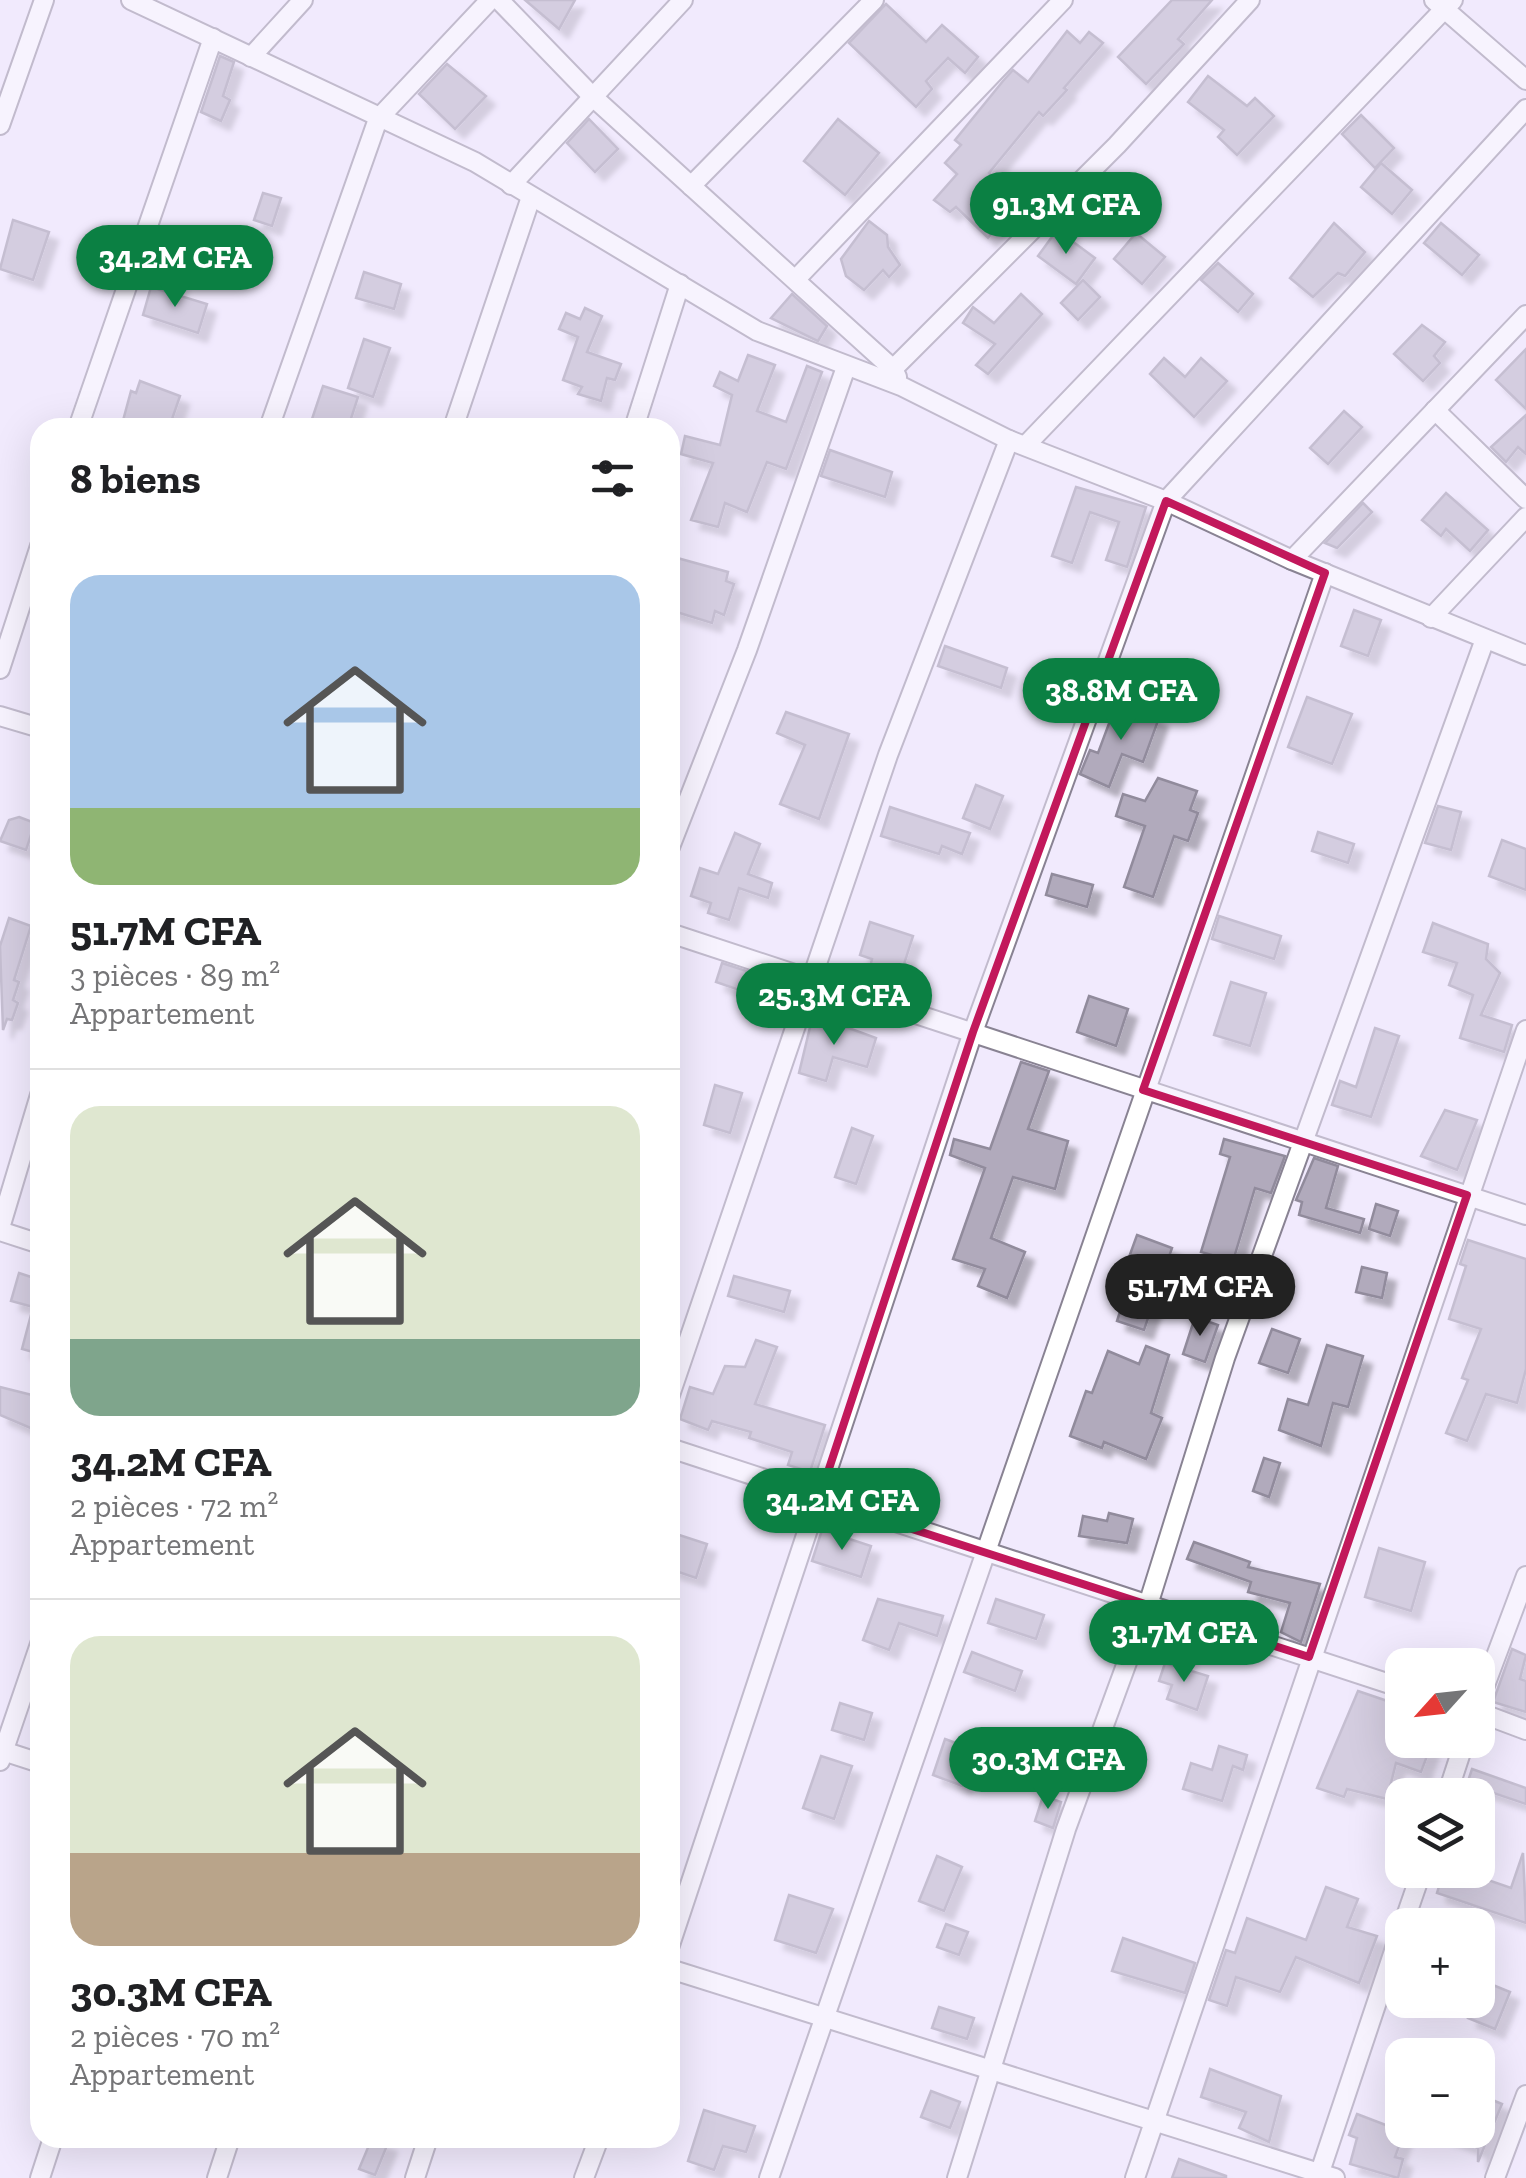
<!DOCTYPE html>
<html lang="fr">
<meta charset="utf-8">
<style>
:root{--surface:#fff;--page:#f2f2f2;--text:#202124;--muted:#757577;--line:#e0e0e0;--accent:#0b8043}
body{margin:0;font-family:"Zilla Slab",serif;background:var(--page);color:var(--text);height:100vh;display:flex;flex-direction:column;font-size:38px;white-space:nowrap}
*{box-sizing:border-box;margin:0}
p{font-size:32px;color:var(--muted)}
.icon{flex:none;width:55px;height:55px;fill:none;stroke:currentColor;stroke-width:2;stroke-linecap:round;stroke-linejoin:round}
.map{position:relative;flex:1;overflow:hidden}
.panel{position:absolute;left:30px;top:418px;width:650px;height:1730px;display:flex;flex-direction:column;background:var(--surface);border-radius:30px;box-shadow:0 10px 40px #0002}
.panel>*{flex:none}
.needle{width:65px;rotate:243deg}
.controls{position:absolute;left:1385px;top:1648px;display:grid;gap:20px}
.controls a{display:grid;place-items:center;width:110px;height:110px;border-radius:20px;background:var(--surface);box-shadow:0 10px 40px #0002;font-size:50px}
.price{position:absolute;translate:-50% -85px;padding:0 22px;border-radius:35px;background:var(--accent);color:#fff;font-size:32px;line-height:65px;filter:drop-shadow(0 2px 5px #0008)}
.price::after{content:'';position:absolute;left:50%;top:60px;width:30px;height:22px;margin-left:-15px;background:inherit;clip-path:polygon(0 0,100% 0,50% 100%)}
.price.on{background:#222;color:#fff}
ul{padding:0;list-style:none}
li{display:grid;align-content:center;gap:20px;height:530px;padding:0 40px}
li+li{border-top:2px solid var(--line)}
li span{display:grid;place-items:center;height:310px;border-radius:30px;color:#555}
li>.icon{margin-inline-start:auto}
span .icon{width:180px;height:180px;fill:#fffc;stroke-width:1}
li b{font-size:42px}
h2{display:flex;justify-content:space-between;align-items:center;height:120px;padding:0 40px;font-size:42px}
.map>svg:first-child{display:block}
.building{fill:#b1aabc;stroke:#918b9c;stroke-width:2.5;filter:url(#shadow)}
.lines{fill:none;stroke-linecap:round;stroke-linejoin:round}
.minor-casing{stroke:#898393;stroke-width:22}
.minor{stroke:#fff;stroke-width:18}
.marked{fill:none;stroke:#c2185b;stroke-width:8;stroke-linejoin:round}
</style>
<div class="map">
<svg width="1526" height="2178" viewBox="0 0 1526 2178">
<defs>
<filter id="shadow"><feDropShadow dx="9" dy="9" stdDeviation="2.5" flood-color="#0004"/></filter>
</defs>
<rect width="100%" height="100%" fill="#f1eafd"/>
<g class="building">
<path d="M525,0H575L559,29Z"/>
<path d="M1172,0H1212L1178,39L1184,44L1146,84L1118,57Z"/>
<path d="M886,4L926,42L942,25L978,57L965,73L948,58L926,81L932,89L916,107L849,43Z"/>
<path d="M1067,31L1080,43L1089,32L1103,43L1064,88L1067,90L1043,116L1039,112L989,173L1015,198L997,216L1001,222L988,238L956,207L950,212L934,200L957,174L945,163L961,145L955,140L1003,81L1013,70L1028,82Z"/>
<path d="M220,56L234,62L223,96L230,100L221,121L201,112Z"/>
<path d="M447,64L486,96L455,129L419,94Z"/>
<path d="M1208,76L1247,106L1255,98L1274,116L1237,155L1218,137L1224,130L1188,102Z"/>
<path d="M1361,115L1394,148L1375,168L1342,134Z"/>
<path d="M589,119L618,149L595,172L567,143Z"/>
<path d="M838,119L879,153L845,195L804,161Z"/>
<path d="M1381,163L1412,190L1392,214L1361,187Z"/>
<path d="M263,193L281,198L272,226L254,220Z"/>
<path d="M13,220L49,232L33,280L0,269Z"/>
<path d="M869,221L887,235L888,247L900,265L889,277L883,270L864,290L846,276L841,259Z"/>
<path d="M1334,223L1365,252L1345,276L1338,273L1313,297L1290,278Z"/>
<path d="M1441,223L1479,255L1462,275L1424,243Z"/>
<path d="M1057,230L1095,258L1076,284L1038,256Z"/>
<path d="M1136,233L1165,257L1142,284L1114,259Z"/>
<path d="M1218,263L1253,294L1238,312L1201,280Z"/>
<path d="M364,272L401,284L394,309L356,298Z"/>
<path d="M1083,280L1100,297L1078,320L1061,303Z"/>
<path d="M151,287L207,304L198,333L143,315Z"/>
<path d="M792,294L827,326L818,341L771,318Z"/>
<path d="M1021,294L1042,314L988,374L976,365L995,344L963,323L973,307L994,323Z"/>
<path d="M585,308L602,316L587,352L621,364L615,380L607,378L601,401L578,394L582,387L563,380L578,337L559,329L566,313L580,319Z"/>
<path d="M1422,325L1445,342L1434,356L1440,363L1423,381L1394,354Z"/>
<path d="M364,339L390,348L373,397L348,388Z"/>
<path d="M1526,349V409L1496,380Z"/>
<path d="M748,355L775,365L757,411L786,422L807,366L822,372L786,469L767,462L747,512L725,503L718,527L691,520L713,463L681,454L685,436L720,445L732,395L714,386L720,372L738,381Z"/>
<path d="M1164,358L1185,377L1201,358L1227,381L1194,417L1150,374Z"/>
<path d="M140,381L180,396L169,428H121L131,391L136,393Z"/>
<path d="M323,386L358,397L348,428H309Z"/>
<path d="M1344,411L1362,427L1328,464L1310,448Z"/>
<path d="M1526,415V454L1518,447L1506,462L1491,447Z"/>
<path d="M830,450L892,472L885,497L821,476Z"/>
<path d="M1076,487L1146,507L1127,567L1106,560L1119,522L1090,512L1072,563L1052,556Z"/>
<path d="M1446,493L1488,530L1470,551L1446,529L1441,536L1422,520Z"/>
<path d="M1363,503L1372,512L1337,548L1325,543Z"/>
<path d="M670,556L728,572L726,581L734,584L724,615L715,611L712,623L670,610Z"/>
<path d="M1354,610L1381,620L1368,656L1341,646Z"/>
<path d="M945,646L1007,668L1001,688L938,666Z"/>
<path d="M1307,697L1352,714L1332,764L1288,747Z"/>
<path d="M1117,702L1159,718L1143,762L1122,754L1109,787L1080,774L1090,750L1098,753Z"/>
<path d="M786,712L849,734L819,819L780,804L805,745L777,733Z"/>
<path d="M1158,778L1197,791L1190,810L1198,813L1188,841L1174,836L1153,897L1124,887L1145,826L1116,816L1123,794L1145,801Z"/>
<path d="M976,785L1003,796L990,829L963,818Z"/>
<path d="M1438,806L1461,812L1451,850L1425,843Z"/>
<path d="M890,807L970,833L962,854L942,846L939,854L881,836Z"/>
<path d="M19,817L35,823L26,850L0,841L9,820Z"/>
<path d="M1318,832L1354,844L1348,863L1312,851Z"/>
<path d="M735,833L760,844L748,874L772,883L768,898L739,888L729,920L708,913L711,903L691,896L700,868L718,874Z"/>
<path d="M1502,840L1526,849V890L1489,876Z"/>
<path d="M1052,874L1093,885L1087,907L1046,895Z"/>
<path d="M1219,916L1281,936L1274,959L1212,939Z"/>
<path d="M9,918L31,926L14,980L19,982L13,1000L18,1003L12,1020L7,1019L3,1030L0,946Z"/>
<path d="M870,922L913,936L900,977L870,967L872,959L860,955Z"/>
<path d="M1433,923L1488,944L1486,959L1500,973L1481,1015L1512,1025L1504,1052L1460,1038L1473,995L1449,985L1457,963L1423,952Z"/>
<path d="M722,963L789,985L783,1005L716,982Z"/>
<path d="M1231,982L1266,993L1250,1046L1214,1035Z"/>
<path d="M1089,996L1128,1009L1116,1046L1077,1032Z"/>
<path d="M813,1015L876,1038L867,1067L833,1057L826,1081L799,1073Z"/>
<path d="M1375,1028L1399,1036L1371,1117L1332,1105L1340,1081L1356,1087Z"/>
<path d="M1021,1062L1049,1071L1028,1129L1068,1141L1055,1189L1013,1177L991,1238L1025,1252L1007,1298L978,1286L985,1269L953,1259L985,1168L950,1155L954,1139L990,1149Z"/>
<path d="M715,1085L742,1093L730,1133L704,1125Z"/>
<path d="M1445,1110L1477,1120L1457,1170L1421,1156Z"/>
<path d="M852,1128L873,1136L856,1184L835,1177Z"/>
<path d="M1224,1139L1285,1156L1271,1193L1255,1188L1233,1261L1201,1252L1230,1157L1220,1154Z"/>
<path d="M1314,1158L1338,1166L1326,1208L1364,1219L1360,1233L1299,1215L1302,1202L1296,1200Z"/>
<path d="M1376,1204L1398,1211L1390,1236L1369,1229Z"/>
<path d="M1137,1235L1172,1248L1144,1330L1117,1321L1132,1274L1124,1271Z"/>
<path d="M1468,1240L1526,1259V1369L1517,1403L1486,1394L1467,1441L1446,1433L1468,1380L1462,1378L1481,1329L1449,1319L1466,1266L1460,1264Z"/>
<path d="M1362,1267L1387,1273L1382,1298L1356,1292Z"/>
<path d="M19,1273L40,1280V1354L22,1349L33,1307L11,1301Z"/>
<path d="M734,1276L790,1291L784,1312L728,1296Z"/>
<path d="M1195,1317L1218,1325L1205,1362L1183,1354Z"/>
<path d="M1272,1329L1300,1339L1288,1373L1259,1363Z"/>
<path d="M756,1340L777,1347L755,1404L825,1425L810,1472L788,1465L792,1452L749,1438L751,1432L712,1421L708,1430L680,1419L690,1387L713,1394L725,1366L745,1367Z"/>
<path d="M1327,1345L1363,1356L1348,1407L1333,1403L1321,1446L1279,1430L1288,1399L1308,1405Z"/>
<path d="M1146,1346L1169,1355L1151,1413L1162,1418L1146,1459L1104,1442L1102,1448L1070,1436L1086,1391L1092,1393L1108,1351L1139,1364Z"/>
<path d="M0,1387L40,1397V1432L0,1415Z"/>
<path d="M1264,1458L1280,1463L1269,1497L1253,1491Z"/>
<path d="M1109,1513L1133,1519L1127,1543L1079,1536L1083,1516L1107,1521Z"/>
<path d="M822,1530L871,1546L861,1577L812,1561Z"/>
<path d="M670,1532L707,1544L696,1578L670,1569Z"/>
<path d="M1194,1542L1250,1562L1248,1567L1320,1584L1301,1642L1281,1632L1290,1603L1248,1592L1251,1582L1187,1559Z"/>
<path d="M1379,1548L1425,1562L1411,1611L1365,1597Z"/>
<path d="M878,1599L943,1616L937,1636L899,1623L889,1650L863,1640Z"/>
<path d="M996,1599L1044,1615L1036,1639L988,1623Z"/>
<path d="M1512,1649L1526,1655L1520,1679L1526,1681V1712L1493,1702Z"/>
<path d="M972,1652L1022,1671L1015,1691L964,1672Z"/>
<path d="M1165,1663L1208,1676L1197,1710L1167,1699L1172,1685L1159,1681Z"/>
<path d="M1358,1691L1402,1706V1740L1430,1748L1421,1772L1396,1763L1387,1799L1347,1789L1344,1797L1317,1788Z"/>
<path d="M840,1703L872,1713L864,1740L832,1730Z"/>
<path d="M945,1739L975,1750L962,1786L933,1775Z"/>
<path d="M1219,1746L1247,1755L1243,1770L1233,1766L1222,1801L1183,1789L1191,1763L1212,1770Z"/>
<path d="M821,1756L852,1766L834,1819L803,1808Z"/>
<path d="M1472,1769L1526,1788V1804L1467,1784Z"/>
<path d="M1043,1796L1061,1802L1053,1828L1035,1821Z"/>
<path d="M1523,1853L1526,1923L1437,1893L1444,1870H1459L1511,1888Z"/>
<path d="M937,1856L962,1867L944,1911L919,1901Z"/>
<path d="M1326,1887L1358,1899L1347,1927L1377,1936L1359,1983L1296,1957L1280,1992L1236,1977L1227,2006L1209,2000L1226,1950L1235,1953L1247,1918L1306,1940Z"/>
<path d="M789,1895L833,1909L816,1953L775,1940Z"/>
<path d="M946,1924L968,1932L959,1955L937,1947Z"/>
<path d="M1123,1938L1195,1963L1185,1993L1112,1971Z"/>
<path d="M1483,1981L1510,1992L1495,2029L1468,2018Z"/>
<path d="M939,2007L974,2018L967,2039L932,2028Z"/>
<path d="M1210,2069L1281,2096L1269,2142L1239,2128L1246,2112L1201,2097Z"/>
<path d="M931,2091L960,2102L950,2128L921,2117Z"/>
<path d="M1478,2094L1502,2104L1478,2162V2148L1434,2131L1478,2130Z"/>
<path d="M704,2110L755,2126L746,2152L723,2146L714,2170L688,2161Z"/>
<path d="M1357,2114L1404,2132L1395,2157L1403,2159L1398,2178L1350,2164L1357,2138L1349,2135Z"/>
<path d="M372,2138L388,2143L375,2175L359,2169Z"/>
<path d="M1179,2159L1226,2176V2178H1172Z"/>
</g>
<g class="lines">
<g class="minor-casing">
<g id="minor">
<path d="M131,0L475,162L757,331L901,386L1009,440L1166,501L1292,560L1526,655"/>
<path d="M499,0L593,97L893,369"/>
<path d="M1434,0L1526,80"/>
<path d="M251,57L303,0"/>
<path d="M0,125L44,0"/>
<path d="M511,185L683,0"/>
<path d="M691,186L874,0"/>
<path d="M796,279L1063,0"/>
<path d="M897,377L893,369L1117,145L1250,0"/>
<path d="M1435,410L1526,499"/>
<path d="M78,428L213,38"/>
<path d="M269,428L378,119L490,0"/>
<path d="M453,428L531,197"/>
<path d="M634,428L680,284"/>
<path d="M1026,445L1453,0"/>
<path d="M1292,560L1526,315"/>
<path d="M1431,618L1526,517"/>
<path d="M0,669L40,546"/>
<path d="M0,716L40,728"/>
<path d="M670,847L747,650L846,367"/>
<path d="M670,933L1526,1215"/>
<path d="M0,1228L40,1095"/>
<path d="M0,1231L40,1244"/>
<path d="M670,1395L888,755L1009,440"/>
<path d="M670,1448L1402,1688"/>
<path d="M1478,1704L1526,1576"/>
<path d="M1478,1712L1526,1730"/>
<path d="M0,1750L40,1763"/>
<path d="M0,1761L40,1644"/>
<path d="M1447,1795L1465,1740"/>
<path d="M1403,1925L1422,1870"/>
<path d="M670,1945L973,1032L1166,501L1526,109"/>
<path d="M670,1969L1335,2178"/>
<path d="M40,2178L53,2138"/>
<path d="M217,2178L230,2138"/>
<path d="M415,2178L428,2138"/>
<path d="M584,2178L599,2138"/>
<path d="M769,2178L1325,573"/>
<path d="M957,2178L1066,1829L1148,1605L1225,1358L1485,639"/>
<path d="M1135,2178L1526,1030"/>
<path d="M1318,2178L1402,1927"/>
<path d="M1495,2178L1526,2095"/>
</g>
</g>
<use href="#minor" class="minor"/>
</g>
<path d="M0 0H1526V2178H0ZM1166,501L1325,573L1143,1090L1467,1195L1309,1657L819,1499L973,1032Z" fill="#f1eafd" fill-opacity=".55" fill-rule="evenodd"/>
<path class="marked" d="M1166,501L1325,573L1143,1090L1467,1195L1309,1657L819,1499L973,1032Z"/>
</svg>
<div class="controls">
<a><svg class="needle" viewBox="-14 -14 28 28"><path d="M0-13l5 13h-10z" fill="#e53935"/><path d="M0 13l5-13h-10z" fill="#757577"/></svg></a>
<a><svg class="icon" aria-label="layers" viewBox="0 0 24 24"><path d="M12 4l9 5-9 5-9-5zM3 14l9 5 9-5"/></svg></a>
<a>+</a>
<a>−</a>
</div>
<b class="price" style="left:1066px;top:257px">91.3M CFA</b>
<b class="price" style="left:175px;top:310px">34.2M CFA</b>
<b class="price" style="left:1121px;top:743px">38.8M CFA</b>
<b class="price" style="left:834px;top:1048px">25.3M CFA</b>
<b class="price on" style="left:1200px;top:1339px">51.7M CFA</b>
<b class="price" style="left:842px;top:1553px">34.2M CFA</b>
<b class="price" style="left:1184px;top:1685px">31.7M CFA</b>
<b class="price" style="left:1048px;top:1812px">30.3M CFA</b>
<section class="panel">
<h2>8 biens<svg class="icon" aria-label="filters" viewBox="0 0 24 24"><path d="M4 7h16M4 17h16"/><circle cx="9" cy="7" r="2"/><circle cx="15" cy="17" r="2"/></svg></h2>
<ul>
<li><span style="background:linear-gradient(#a9c7e8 75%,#8fb573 0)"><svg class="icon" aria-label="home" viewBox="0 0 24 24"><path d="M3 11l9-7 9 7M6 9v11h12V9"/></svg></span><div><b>51.7M CFA</b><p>3 pièces · 89 m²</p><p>Appartement</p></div></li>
<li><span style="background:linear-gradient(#dfe7d0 75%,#7fa58c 0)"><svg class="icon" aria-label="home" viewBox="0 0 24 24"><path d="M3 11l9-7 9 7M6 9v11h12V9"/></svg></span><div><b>34.2M CFA</b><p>2 pièces · 72 m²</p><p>Appartement</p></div></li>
<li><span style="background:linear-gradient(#dfe7d0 70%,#b9a48a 0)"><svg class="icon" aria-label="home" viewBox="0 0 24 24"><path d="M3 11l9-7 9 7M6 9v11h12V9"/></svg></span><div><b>30.3M CFA</b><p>2 pièces · 70 m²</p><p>Appartement</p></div></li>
</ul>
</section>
</div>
